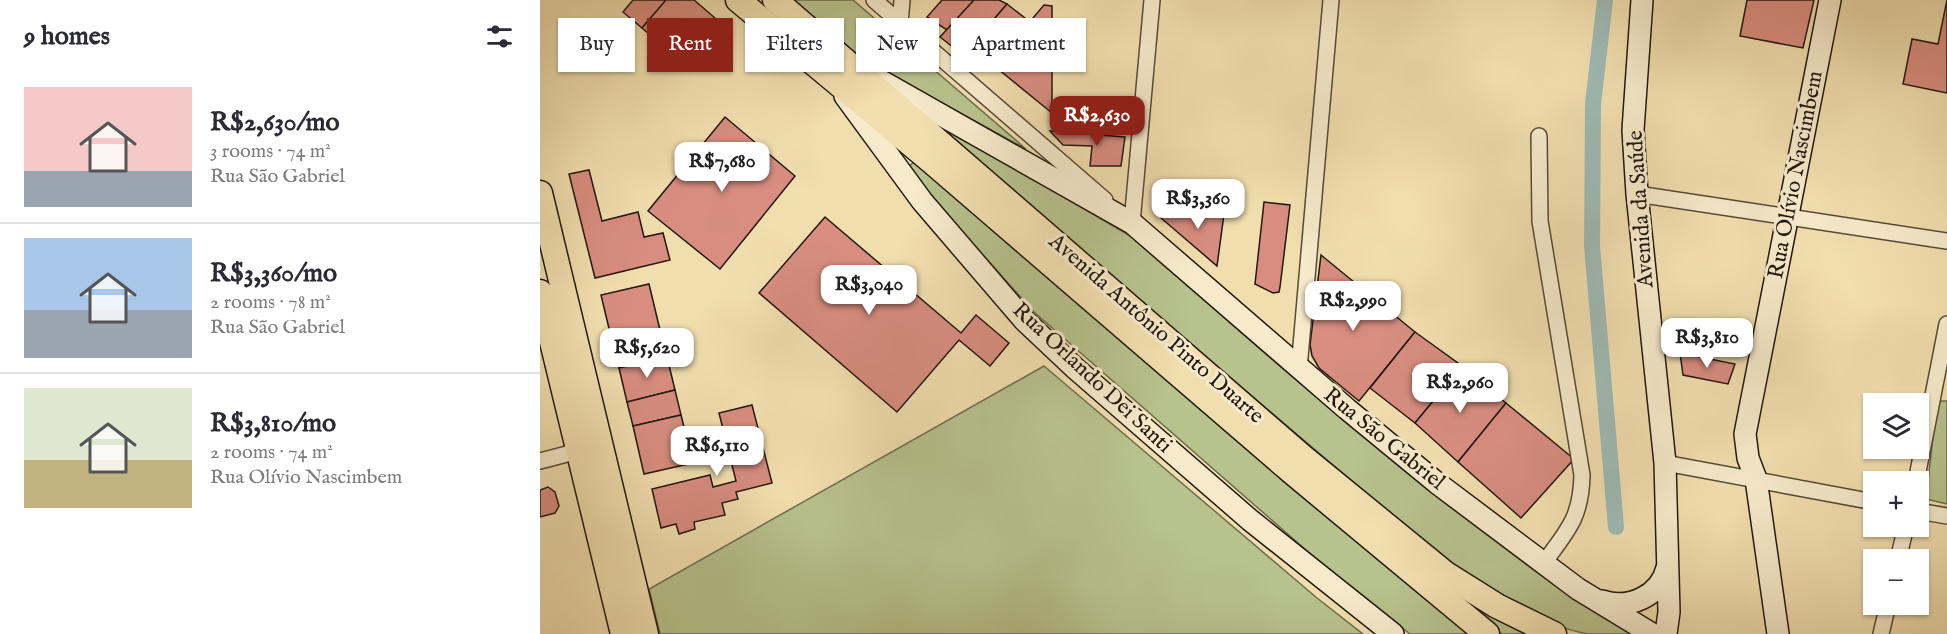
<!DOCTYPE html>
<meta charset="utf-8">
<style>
:root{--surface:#fff;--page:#f7f7f7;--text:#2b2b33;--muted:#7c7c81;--line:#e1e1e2;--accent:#8f2418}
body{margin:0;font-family:"IM FELL English",serif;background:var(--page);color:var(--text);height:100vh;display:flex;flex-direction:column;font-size:22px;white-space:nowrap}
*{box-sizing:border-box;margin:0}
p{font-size:20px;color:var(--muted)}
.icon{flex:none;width:33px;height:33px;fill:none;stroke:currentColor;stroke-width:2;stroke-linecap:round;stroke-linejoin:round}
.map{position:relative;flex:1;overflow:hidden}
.side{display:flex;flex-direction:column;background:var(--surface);width:540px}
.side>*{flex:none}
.guide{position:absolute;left:18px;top:18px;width:570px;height:54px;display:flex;gap:12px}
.fabs{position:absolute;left:1323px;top:393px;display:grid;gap:12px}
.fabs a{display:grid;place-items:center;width:66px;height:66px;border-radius:0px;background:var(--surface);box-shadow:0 2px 4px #0004;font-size:30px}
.price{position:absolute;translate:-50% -51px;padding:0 14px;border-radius:12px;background:#fff;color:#222;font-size:20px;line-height:39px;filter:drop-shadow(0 2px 3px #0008)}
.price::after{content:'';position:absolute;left:50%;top:36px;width:18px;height:14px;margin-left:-9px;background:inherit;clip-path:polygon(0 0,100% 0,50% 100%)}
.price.current{background:var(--accent);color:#fff}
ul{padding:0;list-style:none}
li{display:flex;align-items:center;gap:18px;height:150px;padding:0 24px}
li+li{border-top:2px solid var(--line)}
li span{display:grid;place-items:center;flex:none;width:168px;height:120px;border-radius:0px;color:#555}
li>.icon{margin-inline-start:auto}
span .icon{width:72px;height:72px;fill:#fffc;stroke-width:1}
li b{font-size:26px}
h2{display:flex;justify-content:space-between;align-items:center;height:72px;padding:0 24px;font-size:26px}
.tag{padding:0 21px;border-radius:0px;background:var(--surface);box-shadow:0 2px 4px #0004;font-size:21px;line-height:54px}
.tag.current{background:var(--accent);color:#fff}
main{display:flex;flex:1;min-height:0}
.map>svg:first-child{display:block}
.green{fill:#b7c28d;stroke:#6c6d4e;stroke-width:1.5}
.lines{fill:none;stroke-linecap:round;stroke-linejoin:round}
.canal{stroke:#9ebab4;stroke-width:16}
.building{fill:#d88d80;stroke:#21180e;stroke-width:1.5}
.street-casing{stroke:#554a36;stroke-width:18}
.secondary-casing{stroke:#21180e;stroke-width:24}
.primary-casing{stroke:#21180e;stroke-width:27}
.street{stroke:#f6eacb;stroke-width:15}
.secondary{stroke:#f6eacb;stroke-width:21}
.primary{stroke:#f1deaf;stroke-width:24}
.labels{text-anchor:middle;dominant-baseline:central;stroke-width:6;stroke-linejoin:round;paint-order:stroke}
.street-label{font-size:22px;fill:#21180e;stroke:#f6eacb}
</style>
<main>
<section class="side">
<h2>9 homes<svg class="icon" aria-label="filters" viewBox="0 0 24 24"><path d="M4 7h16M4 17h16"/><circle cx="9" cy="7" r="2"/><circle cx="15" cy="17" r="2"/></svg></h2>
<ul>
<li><span style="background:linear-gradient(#f6c9c9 70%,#9aa5b1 0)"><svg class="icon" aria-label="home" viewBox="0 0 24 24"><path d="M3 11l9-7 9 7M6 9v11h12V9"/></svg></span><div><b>R$2,630/mo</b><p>3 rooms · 74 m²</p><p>Rua São Gabriel</p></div></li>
<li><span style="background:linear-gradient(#a9c7e8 60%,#9aa5b1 0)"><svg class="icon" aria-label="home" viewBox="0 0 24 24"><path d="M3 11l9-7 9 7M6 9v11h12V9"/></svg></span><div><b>R$3,360/mo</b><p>2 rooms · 78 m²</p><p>Rua São Gabriel</p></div></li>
<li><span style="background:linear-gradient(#dfe7d0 60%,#c2b280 0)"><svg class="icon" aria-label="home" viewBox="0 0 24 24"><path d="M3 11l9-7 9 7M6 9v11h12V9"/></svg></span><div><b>R$3,810/mo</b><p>2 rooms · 74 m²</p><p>Rua Olívio Nascimbem</p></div></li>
</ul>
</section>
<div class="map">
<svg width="1407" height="634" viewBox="0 0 1407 634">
<rect width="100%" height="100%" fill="#f1deaf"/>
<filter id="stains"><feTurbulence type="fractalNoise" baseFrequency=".00333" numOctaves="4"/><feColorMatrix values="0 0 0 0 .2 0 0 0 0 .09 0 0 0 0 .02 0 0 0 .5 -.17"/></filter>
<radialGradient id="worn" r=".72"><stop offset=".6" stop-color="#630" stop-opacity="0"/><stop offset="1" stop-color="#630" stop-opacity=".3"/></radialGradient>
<g class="green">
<path d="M253,0H313L486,149L311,53Z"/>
<path d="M410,130L592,237L749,374L891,492L1012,582L1093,634C1079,634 1062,634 1047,634C1000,625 955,594 915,569L405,135Z"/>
<path d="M376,160L932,634H870L791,572L494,312L366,169Z"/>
<path d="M504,366L777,598L823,634H120L109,589Z"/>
<path d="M1397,401H1407V504L1386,499Z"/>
<path d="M906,589L995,634H962Z"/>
</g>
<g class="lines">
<path class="canal" d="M1065,0L1053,104L1052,246L1076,527"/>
</g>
<g class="building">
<path d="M93,0H126L102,28L83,12Z"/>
<path d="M126,0H154L175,18L139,60L102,28Z"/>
<path d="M402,0H434L407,30L387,17Z"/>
<path d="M434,0H459L467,4L423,55L400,37Z"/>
<path d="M1207,0H1274L1263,48L1200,36Z"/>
<path d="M1407,0V93L1363,84L1372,39L1398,44Z"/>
<path d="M467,4L490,22L453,65L431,46Z"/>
<path d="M504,5L512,6V113L453,65Z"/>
<path d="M185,117L255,176L180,269L108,211Z"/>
<path d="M510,131L585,137L581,166H550L552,146L523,145Z"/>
<path d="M49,170L62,221L98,212L104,237L123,233L130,260L55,278L29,174Z"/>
<path d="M724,202L750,205L740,287L739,292L733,293L715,284Z"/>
<path d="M621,209L684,214L677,266L621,218Z"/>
<path d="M285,217L421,333L436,315L469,343L450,366L419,340L357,412L219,293Z"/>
<path d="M781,255L875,332L819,401L779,368L772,356L770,345Z"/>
<path d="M109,284L120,330L72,341L61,295Z"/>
<path d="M120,330L127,357L79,368L72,341Z"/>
<path d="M875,332L922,366L875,423L830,388Z"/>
<path d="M1140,353L1195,364L1188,384L1143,375Z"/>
<path d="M127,357L135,390L87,402L79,368Z"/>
<path d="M922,366L966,403L918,462L875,423Z"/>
<path d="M135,390L141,415L93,426L87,402Z"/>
<path d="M966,403L1034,459L981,518L918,462Z"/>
<path d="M212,405L232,483L196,492L198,499L182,503L185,515L154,522L155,529L139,534L136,524L121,528L112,489L170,475L173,487L196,481L179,413Z"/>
<path d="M141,415L153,463L104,474L93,426Z"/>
<path d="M8,487L15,492L19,506L15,513L0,517V490Z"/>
</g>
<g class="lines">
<g class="street-casing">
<g id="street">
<path d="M334,0L565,200"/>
<path d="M360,24L362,0"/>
<path d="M999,136L1000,221L1042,475C1041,518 1028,530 1003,564"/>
<path d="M1097,194L1407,241"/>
<path d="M592,223L612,0"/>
<path d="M759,369L791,0"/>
<path d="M0,461L46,449"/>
<path d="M1125,463L1334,502"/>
<path d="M1376,482L1407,324"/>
<path d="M1378,511L1407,516"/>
<path d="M1358,560L1366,526"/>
<path d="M1341,634L1348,604"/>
</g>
</g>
<g class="secondary-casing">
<g id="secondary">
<path d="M1102,0L1093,130L1097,194L1125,463L1129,612L1126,634"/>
<path d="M334,77L592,223L807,409L897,483L1038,589L1112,634"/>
<path d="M305,96L382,201L484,320L536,369L710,520L853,634"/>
<path d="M1062,601C1089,610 1120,596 1127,568"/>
<path d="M1238,634L1216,479L1208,458L1205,434L1290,0"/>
</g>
</g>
<g class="primary-casing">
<g id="primary">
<path d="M198,0L391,161L752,472L947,634"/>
<path d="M235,0L764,458L906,574L957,606L1014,634"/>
<path d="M0,193L106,634"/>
<path d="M0,292L83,634"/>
</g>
</g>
<use href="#street" class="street"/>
<use href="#secondary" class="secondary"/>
<use href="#primary" class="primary"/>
</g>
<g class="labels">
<g class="street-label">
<text transform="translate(1256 175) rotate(-79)">Rua Olívio Nascimbem</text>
<text transform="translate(1101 209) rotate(-94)">Avenida da Saúde</text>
<text transform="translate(616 329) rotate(41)">Avenida Antônio Pinto Duarte</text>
<text transform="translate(552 378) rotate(43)">Rua Orlando Dei Santi</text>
<text transform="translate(844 439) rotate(39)">Rua São Gabriel</text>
</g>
</g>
<rect width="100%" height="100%" filter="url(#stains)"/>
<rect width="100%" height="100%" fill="url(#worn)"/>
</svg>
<div class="fabs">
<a><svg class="icon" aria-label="layers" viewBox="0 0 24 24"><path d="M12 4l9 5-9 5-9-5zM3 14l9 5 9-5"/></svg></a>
<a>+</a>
<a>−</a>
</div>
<b class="price current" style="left:557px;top:147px">R$2,630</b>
<b class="price" style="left:182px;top:193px">R$7,680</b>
<b class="price" style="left:658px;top:230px">R$3,360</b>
<b class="price" style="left:329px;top:316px">R$3,040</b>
<b class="price" style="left:813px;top:332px">R$2,990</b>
<b class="price" style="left:1167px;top:369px">R$3,810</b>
<b class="price" style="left:107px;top:379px">R$5,620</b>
<b class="price" style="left:920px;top:414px">R$2,960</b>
<b class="price" style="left:177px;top:477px">R$6,110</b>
<div class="guide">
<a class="tag">Buy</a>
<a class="tag current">Rent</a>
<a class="tag">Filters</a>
<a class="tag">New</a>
<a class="tag">Apartment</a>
</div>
</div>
</main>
